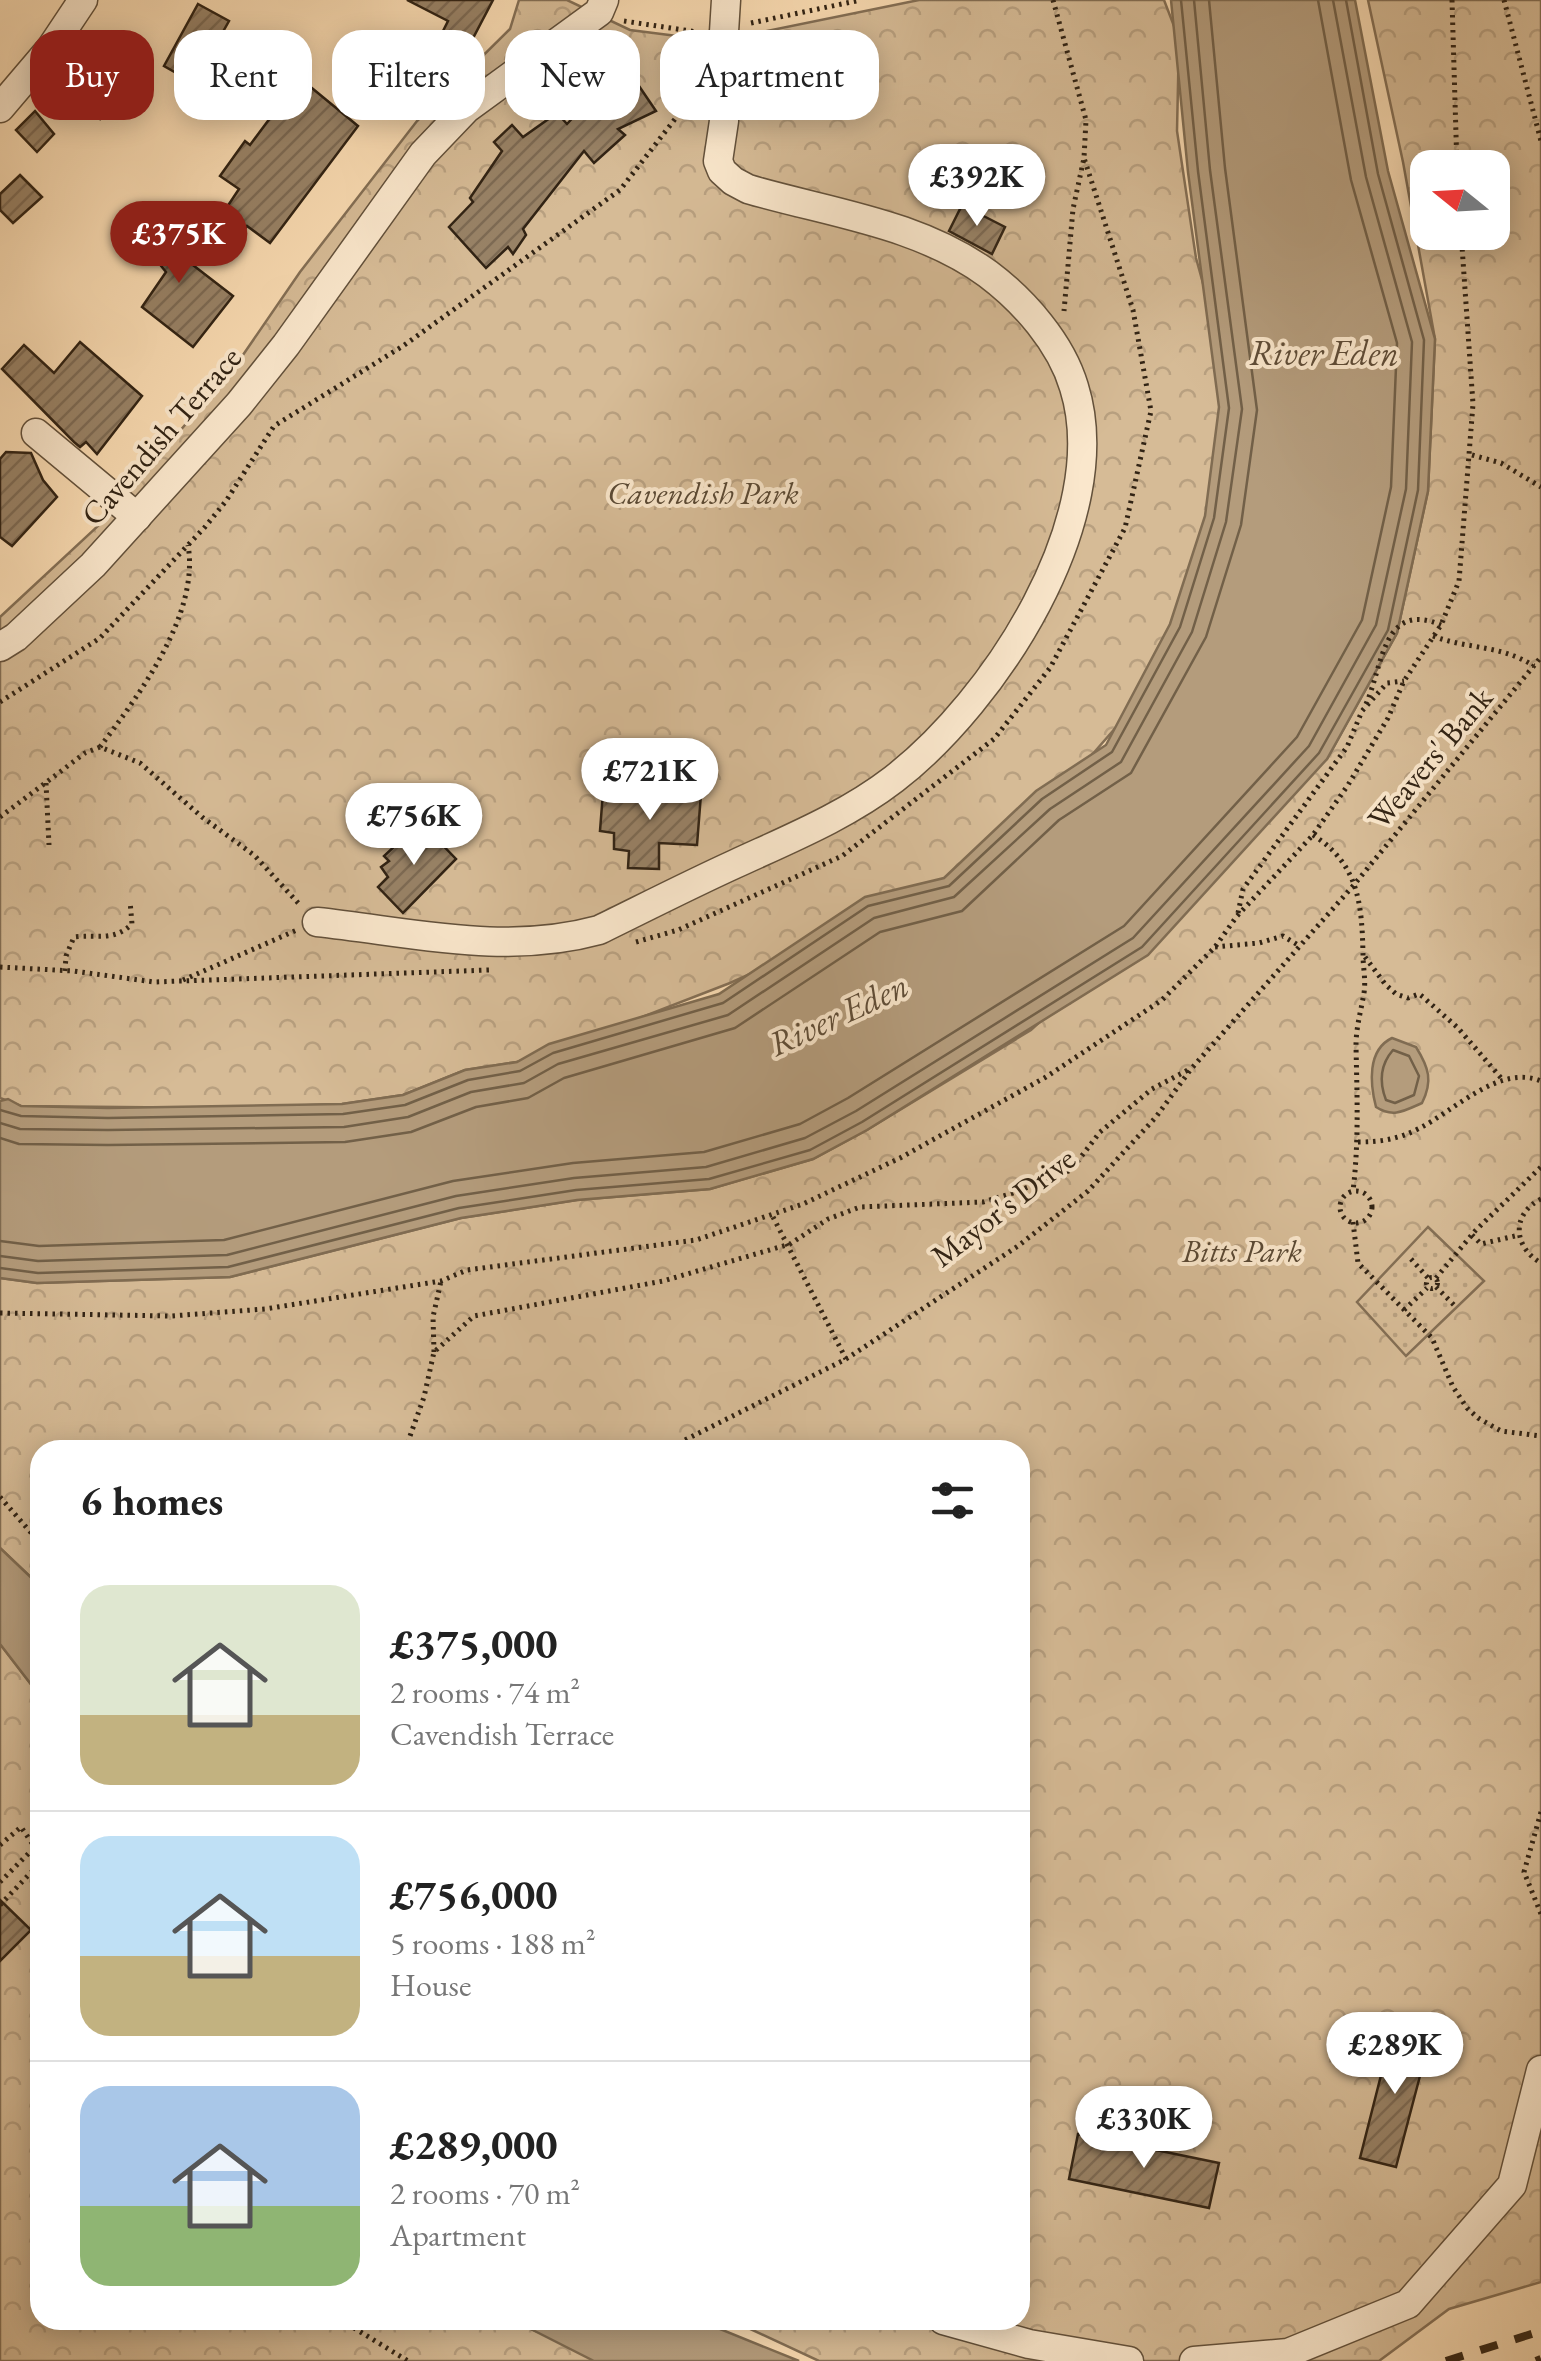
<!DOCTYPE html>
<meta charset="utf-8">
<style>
:root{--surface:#fff;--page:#f6f6f6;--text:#222;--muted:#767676;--line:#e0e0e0;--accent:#8f2418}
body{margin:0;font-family:"EB Garamond",serif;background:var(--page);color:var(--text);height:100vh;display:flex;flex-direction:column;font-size:38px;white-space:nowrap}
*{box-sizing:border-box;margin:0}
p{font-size:32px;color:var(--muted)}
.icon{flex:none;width:55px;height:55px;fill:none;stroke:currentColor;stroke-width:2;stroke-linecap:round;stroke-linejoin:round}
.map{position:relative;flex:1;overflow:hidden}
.side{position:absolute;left:30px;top:1440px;width:1000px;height:890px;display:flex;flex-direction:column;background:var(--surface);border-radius:30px;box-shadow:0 5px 25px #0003}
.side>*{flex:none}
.top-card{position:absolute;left:30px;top:30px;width:1000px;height:90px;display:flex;gap:20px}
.needle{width:65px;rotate:288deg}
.controls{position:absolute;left:1410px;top:150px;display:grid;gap:20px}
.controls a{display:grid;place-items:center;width:100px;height:100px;border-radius:20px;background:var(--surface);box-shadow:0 5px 25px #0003;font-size:50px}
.price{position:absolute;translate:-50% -85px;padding:0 22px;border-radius:35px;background:#fff;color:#222;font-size:32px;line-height:65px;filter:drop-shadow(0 2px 5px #0008)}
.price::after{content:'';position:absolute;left:50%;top:60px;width:30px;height:22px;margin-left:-15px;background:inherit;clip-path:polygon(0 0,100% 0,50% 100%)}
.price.current{background:var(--accent);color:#fff}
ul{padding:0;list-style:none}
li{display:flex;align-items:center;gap:30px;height:250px;padding:0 50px}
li+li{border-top:2px solid var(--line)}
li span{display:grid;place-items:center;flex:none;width:280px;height:200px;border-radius:30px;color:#555}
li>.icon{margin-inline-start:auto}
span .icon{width:120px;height:120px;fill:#fffc;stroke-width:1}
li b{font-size:42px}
h2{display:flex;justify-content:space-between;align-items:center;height:120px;padding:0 50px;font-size:42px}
.chip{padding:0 35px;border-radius:30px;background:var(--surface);box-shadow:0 5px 25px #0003;font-size:35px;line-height:90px}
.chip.current{background:var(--accent);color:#fff}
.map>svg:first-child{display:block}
.forest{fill:url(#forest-crowns);stroke:#846f55;stroke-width:2.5;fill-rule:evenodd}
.garden{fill:url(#garden-dots);stroke:#846f55;stroke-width:2.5}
.water{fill:#b49c7c;stroke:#806c52;stroke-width:2.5}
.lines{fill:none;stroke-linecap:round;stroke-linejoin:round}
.shore{stroke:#726048;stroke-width:2.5}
.building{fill:url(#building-hatch);stroke:#312314;stroke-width:2.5}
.minor-casing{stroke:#63513b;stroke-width:31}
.path{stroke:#312314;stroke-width:5;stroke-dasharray:2.5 5;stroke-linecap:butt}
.minor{stroke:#fae7cc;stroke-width:28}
.rail{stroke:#312314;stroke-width:8;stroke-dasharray:18 18;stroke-linecap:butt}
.labels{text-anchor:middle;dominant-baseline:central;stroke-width:8;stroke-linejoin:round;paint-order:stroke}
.street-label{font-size:32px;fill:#312314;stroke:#fae7cc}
.park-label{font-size:32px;font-style:italic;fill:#5a4934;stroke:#fae7cc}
.water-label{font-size:35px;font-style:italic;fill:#5f4d38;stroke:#fae7cc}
</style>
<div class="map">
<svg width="1541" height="2361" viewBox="0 0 1541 2361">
<defs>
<pattern id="forest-crowns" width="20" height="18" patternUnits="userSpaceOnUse" patternTransform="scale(2.5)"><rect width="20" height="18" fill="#d6bb96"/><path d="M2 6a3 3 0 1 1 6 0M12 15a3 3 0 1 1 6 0" fill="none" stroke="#b8a080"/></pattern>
<pattern id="garden-dots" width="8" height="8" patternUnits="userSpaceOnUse" patternTransform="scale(2.5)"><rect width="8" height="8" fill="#d6bb96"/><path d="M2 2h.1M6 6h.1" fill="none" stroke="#b8a080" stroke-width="1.8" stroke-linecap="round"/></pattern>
<pattern id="building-hatch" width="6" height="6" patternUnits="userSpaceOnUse" patternTransform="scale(2.5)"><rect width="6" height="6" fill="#988266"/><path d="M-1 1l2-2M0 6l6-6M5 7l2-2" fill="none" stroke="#7d6a53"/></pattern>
</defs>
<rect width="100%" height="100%" fill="#f8dab1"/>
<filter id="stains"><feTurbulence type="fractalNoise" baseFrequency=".002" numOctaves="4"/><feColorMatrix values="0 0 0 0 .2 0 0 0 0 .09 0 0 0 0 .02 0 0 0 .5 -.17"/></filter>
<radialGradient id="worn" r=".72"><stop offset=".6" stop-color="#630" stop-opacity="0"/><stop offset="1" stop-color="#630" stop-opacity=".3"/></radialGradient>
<g class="forest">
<path d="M519,0H567L630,30L685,37L732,38L919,0H1164L1179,39L1177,131L1196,258L1212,316L1223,388L1195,603L1145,694L1050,803L968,867L834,936L730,983L580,1041L517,1062L465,1070L403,1095L342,1104L221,1108L21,1106L0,1098V617L98,526L234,368L300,272L417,121L510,29Z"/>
<path d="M1368,0H1541V2282L1449,2309L1379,2361H819L731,2320H1020V1450H40V1586L0,1548V1278L37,1283L230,1277L461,1218L577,1200L710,1189L813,1159L867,1130L1031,1030L1327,759L1397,633L1428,491L1435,339L1403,162ZM1428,168H1492V232H1428Z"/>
<path d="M0,1644L40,1696V2320H509L609,2361H0Z"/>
</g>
<path class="garden" d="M1428,1227L1484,1281L1406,1356L1357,1302Z"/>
<g class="water">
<path d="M1171,0H1355L1388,171L1435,339L1428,491L1397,633L1327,759L1148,955L867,1130L813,1159L710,1189L577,1200L461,1218L230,1277L37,1283L0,1278V1101L8,1099L21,1106L108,1108L342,1104L403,1095L465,1070L517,1062L549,1044L719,994L865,897L944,878L1036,791L1106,745L1170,624L1205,516L1219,407L1188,172Z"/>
<path d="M1392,1038L1416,1047C1429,1068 1433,1081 1422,1103C1404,1111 1393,1118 1376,1107C1370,1084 1367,1050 1392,1038Z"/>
<path d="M0,1548L40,1586V1696L0,1644Z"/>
<path d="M513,2320H698L799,2361H594Z"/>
</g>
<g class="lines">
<g class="shore">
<path d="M1393,1050L1409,1056L1419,1076L1414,1095L1395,1103L1386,1100C1379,1082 1380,1065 1393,1050Z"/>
<path d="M0,1110L21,1116L108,1118L343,1114L405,1105L468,1080L520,1071L553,1053L723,1003L868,906L949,886L1042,799L1112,752L1180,627L1214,518L1229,408L1198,171L1181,0"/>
<path d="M0,1123L20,1129L108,1130L344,1127L408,1117L471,1092L524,1083L558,1064L728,1015L874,918L954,897L1050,809L1121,762L1192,632L1226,522L1242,409L1210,170L1194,0"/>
<path d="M0,1138L19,1144L108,1145L345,1142L411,1132L476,1107L528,1098L564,1078L735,1028L880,932L962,911L1059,820L1131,773L1206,637L1241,525L1257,410L1225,168L1209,0"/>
<path d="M0,1241L39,1246L224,1240L453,1181L573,1163L704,1152L800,1124L848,1098L1124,926L1297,737L1362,620L1391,487L1397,343L1351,180L1318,0"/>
<path d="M0,1256L38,1261L227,1255L456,1196L574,1178L706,1167L805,1138L856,1111L1133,938L1309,746L1376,625L1406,489L1412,342L1366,177L1333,0"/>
<path d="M0,1268L38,1273L228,1267L459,1208L576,1190L709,1179L810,1150L862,1122L1142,947L1319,753L1388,630L1418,490L1424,340L1378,174L1346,0"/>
</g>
</g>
<g class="building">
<path d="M407,0H493L460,63L434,49L448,21Z"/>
<path d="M198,4L229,21L194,83L164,66Z"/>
<path d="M115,48L148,72L132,93L123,86L100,119L76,102Z"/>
<path d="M307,84L358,126L270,243L247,226L237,239L217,222L239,189L220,176L245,141L250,145L285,98L295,105Z"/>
<path d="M639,86L656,111L618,129L625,135L594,163L584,151L523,229L526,235L513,254L508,247L486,268L449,227L473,202L470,198L502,151L494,142L512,125L523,137L557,113L567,124L594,95L605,103Z"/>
<path d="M35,111L54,134L37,152L16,130Z"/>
<path d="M20,175L42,197L13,223L0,210V194Z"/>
<path d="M962,205L1005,227L992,254L949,231Z"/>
<path d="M150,208L166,223L154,235L233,296L193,347L142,307L166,272L127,224L132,218L136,221Z"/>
<path d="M80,342L142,396L97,454L86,442L80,447L74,442L2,369L24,345L54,373Z"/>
<path d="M6,452L31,453L43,480L57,497L12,546L0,537V459Z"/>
<path d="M603,792L701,794L697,845L659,843V869L628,868L629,851L614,849V833L600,831Z"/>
<path d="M427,829L456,859L403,913L378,887L388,877L381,867L389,861L384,856L412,830L422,836Z"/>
<path d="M0,1900L31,1930L0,1961Z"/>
<path d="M1393,2028L1430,2038L1396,2167L1360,2158Z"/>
<path d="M1078,2134L1219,2163L1209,2208L1069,2179Z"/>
</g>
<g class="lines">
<g class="minor-casing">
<g id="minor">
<path d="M0,108L51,48L83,0"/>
<path d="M36,433L137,517"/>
<path d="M0,647L16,637L93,565L239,404L286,345L423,154L466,109L599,12L604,0"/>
<path d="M317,922C412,932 504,956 599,930C644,908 689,885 735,864C789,839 846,816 894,779C994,702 1115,518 1074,387C1061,343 1024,301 988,274C918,223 830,213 748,189L733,181L722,171L718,161L724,121L717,55L724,32L726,0"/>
<path d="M943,2320L1029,2344L1129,2361"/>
<path d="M1194,2361L1288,2353L1408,2304L1512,2185L1541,2070"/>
</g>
</g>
<g class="path">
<path d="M1053,0L1086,120L1084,158L1073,209L1064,311"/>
<path d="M1452,0L1457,168"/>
<path d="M1504,0L1541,141"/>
<path d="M624,21L697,32"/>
<path d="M751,23L861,0"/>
<path d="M1472,455L1501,463L1541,487"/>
<path d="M1433,636C1470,650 1499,644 1534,666"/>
<path d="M0,702L100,638L205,527L226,501L274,426L403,346L620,190L696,92"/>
<path d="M1366,704C1383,667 1382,600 1441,625"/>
<path d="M100,747C139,695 200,614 188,545"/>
<path d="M46,783L49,845"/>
<path d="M0,817L85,753L100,747L140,763L202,817L254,855L300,905"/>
<path d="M1313,835C1359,864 1362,905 1363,955C1363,967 1366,980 1364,993C1361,1011 1356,1027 1356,1046C1357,1095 1359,1142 1353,1191"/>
<path d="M1238,913L1243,889L1347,747L1362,711L1387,683L1404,681"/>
<path d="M636,942L678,930L842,856L994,739L1050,668L1125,528L1151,411L1133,310L1084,158"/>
<path d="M1215,947L1259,943L1283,936L1298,945"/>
<path d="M1365,957L1385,984L1396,994L1408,998L1419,994L1423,997L1458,1028L1502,1079"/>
<path d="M0,967L73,971L154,982L489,970"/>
<path d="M65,971L66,956L74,937C97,934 113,942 132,924L130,901"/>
<path d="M183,980L297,930"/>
<path d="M1358,1142C1381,1142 1399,1139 1420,1128C1455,1110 1500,1064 1541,1081"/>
<circle cx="1356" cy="1207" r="16"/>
<path d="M1541,1199C1511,1214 1513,1247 1541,1263"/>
<path d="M773,1217L846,1359"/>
<path d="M1353,1222L1358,1263L1432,1338L1453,1387L1467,1408L1478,1418L1501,1431L1541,1436"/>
<path d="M1472,1235L1481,1244L1519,1235"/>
<path d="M1411,1259L1429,1279"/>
<circle cx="1432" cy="1283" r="5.5"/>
<path d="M1436,1278L1475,1231L1541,1167"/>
<path d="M1436,1287L1454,1305"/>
<path d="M1404,1310L1427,1288"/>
<path d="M0,1313L171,1316L265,1309L441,1281L467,1270L696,1240L803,1204L900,1158L1046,1077L1162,1000L1215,947L1237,916L1313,835L1348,785L1388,718L1404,681L1441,625L1459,581L1473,404L1461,232"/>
<path d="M434,1352L433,1317L441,1281"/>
<path d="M405,1450L424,1397L434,1352L474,1316L663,1281L790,1244L828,1219L860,1207L983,1202L1013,1193L1071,1170L1100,1132L1152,1089L1188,1070"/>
<path d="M665,1450L846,1359L1018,1246L1088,1191L1156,1117L1191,1069L1353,886L1541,657"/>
<path d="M0,1497L40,1543"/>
<path d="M1541,1812L1524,1872L1541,1914"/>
<path d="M0,1845L21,1827L40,1855"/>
<path d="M0,1882L36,1846"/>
<path d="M0,1905L40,1863"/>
<path d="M341,2320L408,2361"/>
</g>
<use href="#minor" class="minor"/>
<g class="rail">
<path d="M1446,2361L1541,2331"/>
<path d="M1536,2361L1541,2359"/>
</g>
</g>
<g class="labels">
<g class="street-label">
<text transform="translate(161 436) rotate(-49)">Cavendish Terrace</text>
<text transform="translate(1430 758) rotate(-50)">Weavers' Bank</text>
<text transform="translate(1003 1207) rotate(-38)">Mayor's Drive</text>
</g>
<g class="park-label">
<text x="703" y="493">Cavendish Park</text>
<text x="1242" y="1251">Bitts Park</text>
</g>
<g class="water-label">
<text x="1324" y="352">River Eden</text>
<text transform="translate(838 1014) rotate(-25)">River Eden</text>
</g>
</g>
<rect width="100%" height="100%" filter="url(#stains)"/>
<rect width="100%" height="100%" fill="url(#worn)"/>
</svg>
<div class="controls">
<a><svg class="needle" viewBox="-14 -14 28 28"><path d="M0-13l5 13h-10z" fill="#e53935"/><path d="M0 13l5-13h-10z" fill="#767676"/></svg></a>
</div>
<b class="price" style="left:977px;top:229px">£392K</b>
<b class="price current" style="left:179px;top:286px">£375K</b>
<b class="price" style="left:650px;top:823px">£721K</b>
<b class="price" style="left:414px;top:868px">£756K</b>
<b class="price" style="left:1395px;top:2097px">£289K</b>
<b class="price" style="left:1144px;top:2171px">£330K</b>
<div class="top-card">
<a class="chip current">Buy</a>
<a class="chip">Rent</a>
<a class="chip">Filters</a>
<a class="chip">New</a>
<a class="chip">Apartment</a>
</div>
<section class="side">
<h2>6 homes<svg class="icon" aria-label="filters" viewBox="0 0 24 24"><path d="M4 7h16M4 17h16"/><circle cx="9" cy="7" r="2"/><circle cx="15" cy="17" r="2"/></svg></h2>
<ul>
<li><span style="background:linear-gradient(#dfe7d0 65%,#c2b280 0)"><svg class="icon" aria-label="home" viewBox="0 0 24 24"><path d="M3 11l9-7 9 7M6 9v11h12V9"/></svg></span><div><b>£375,000</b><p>2 rooms · 74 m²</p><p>Cavendish Terrace</p></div></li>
<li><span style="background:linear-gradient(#bfe0f5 60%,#c2b280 0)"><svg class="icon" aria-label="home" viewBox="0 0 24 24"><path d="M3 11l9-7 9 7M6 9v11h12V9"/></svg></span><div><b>£756,000</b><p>5 rooms · 188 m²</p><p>House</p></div></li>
<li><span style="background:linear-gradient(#a9c7e8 60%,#8fb573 0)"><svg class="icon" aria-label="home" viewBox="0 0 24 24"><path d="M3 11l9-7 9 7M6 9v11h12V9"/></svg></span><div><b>£289,000</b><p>2 rooms · 70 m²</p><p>Apartment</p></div></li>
</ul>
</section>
</div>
